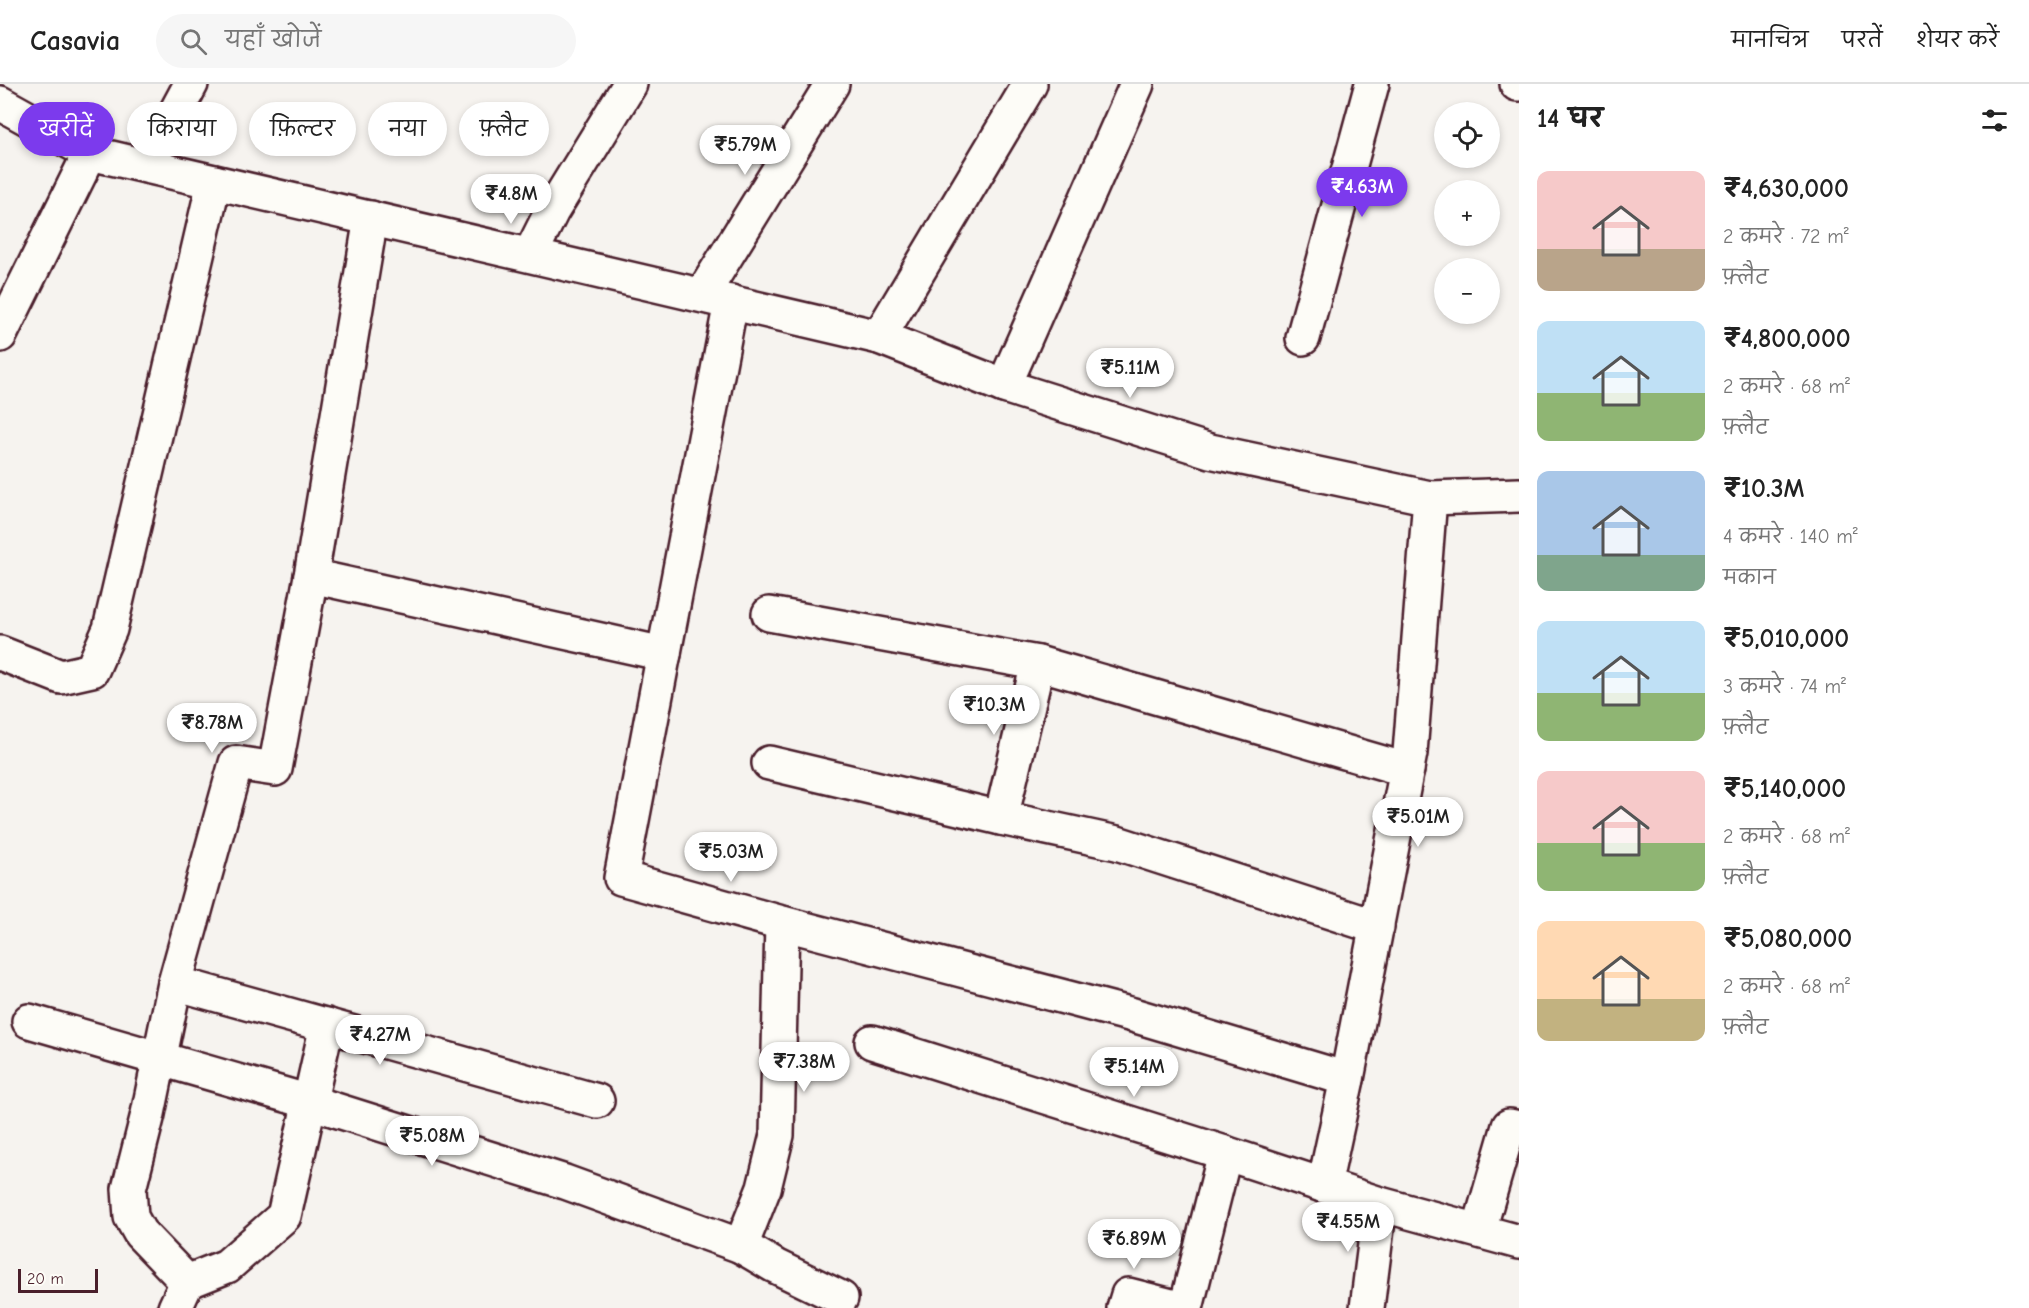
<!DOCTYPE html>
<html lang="hi">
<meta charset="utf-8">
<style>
:root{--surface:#fff;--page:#f6f6f6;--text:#222;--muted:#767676;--line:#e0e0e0;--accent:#7c3aed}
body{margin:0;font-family:"Comic Neue","Playpen Sans Deva",sans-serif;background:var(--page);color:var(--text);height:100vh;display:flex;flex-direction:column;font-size:22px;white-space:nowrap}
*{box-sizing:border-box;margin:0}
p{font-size:20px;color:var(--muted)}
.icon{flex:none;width:33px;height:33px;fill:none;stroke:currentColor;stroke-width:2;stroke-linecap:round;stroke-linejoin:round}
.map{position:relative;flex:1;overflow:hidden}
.side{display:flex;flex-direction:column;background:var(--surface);width:510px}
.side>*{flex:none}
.top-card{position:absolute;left:18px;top:18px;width:570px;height:54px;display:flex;gap:12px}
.tools{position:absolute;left:1434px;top:18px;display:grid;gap:12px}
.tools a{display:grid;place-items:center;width:66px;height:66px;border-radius:50%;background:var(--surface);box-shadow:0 3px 9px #0003;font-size:30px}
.scale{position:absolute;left:18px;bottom:15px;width:80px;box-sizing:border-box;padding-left:6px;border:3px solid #4a1f2b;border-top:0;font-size:16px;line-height:21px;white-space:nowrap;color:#4a1f2b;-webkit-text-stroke:4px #fdfcf7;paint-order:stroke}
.price{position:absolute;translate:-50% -51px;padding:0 14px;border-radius:21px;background:#fff;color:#222;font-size:20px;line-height:39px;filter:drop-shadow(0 2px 3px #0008)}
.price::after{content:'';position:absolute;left:50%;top:36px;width:18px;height:14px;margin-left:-9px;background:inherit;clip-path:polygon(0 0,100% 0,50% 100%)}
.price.active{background:var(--accent);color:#fff}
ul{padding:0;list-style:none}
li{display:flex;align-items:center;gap:18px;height:150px;padding:0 18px}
li span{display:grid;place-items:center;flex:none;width:168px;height:120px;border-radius:12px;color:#555}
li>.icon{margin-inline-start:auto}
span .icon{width:72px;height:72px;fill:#fffc;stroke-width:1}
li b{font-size:26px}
h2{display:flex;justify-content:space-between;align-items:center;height:72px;padding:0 18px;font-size:26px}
.chip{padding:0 21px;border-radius:27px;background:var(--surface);box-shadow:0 3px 9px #0003;font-size:21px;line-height:54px}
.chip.active{background:var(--accent);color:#fff}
header{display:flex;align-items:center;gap:36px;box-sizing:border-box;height:84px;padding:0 30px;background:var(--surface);border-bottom:2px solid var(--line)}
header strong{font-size:28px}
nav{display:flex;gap:33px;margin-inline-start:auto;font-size:21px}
.search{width:420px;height:54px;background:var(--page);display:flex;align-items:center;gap:15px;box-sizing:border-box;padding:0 21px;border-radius:33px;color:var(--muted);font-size:22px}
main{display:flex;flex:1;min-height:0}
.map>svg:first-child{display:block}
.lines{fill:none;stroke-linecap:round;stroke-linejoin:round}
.minor-casing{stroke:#4a1f2b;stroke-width:38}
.minor{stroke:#fdfcf7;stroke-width:33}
</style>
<header>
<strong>Casavia</strong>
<div class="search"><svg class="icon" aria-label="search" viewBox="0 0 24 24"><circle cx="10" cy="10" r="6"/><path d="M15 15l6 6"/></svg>यहाँ खोजें</div>
<nav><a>मानचित्र</a><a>परतें</a><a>शेयर करें</a></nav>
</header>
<main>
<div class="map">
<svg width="1519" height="1224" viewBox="0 0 1519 1224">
<rect width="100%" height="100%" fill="#f6f3ef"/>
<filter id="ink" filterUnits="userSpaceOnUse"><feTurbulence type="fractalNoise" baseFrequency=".0167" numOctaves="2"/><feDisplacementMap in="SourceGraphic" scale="12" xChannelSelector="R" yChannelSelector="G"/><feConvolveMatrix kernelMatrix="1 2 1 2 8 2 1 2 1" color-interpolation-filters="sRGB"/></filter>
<g filter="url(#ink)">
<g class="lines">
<g class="minor-casing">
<g id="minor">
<path d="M1137,0L1004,302L1210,367L1430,414L1519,411"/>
<path d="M1517,0H1519"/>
<path d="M0,19L90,69L879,253L1004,302"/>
<path d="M147,82L191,0"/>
<path d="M530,171L552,127L630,0"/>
<path d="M702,211L832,0"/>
<path d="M731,218L621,794L782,839L1133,931L1347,995"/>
<path d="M0,251L90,69"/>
<path d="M879,253L1030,0"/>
<path d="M1303,254L1372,0"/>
<path d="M311,492L664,570"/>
<path d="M769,530L1038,579"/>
<path d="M0,569L61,593L92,586L110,545L214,98"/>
<path d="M769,679L1001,734"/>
<path d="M1377,843L1117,759L1001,734L1038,579L1407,686"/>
<path d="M175,899L597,1017"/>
<path d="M29,937L310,1018L565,1098L741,1162L775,1182L841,1214"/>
<path d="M872,958L1225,1069L1380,1120L1519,1158"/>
<path d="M1324,1102L1347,995L1410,669L1430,414"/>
<path d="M1479,1146L1509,1042L1519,1044"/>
<path d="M741,1162L764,1104L777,1051L782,839"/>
<path d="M187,1198L140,1149L131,1133L129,1105L148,1030L175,899L236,679L275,685L311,492L371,134"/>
<path d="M175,1224L187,1198L227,1182L284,1132L327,941"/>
<path d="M1124,1224L1128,1211L1179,1224"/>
<path d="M1186,1224L1225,1069"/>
<path d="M1367,1224L1380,1120"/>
</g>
</g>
<use href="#minor" class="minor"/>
</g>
</g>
</svg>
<div class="tools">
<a><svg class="icon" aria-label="locate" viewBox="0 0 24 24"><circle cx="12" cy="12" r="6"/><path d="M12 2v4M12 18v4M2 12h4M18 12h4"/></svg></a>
<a>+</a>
<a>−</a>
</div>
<div class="scale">20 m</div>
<b class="price" style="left:745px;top:92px">₹5.79M</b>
<b class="price active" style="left:1362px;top:134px">₹4.63M</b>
<b class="price" style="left:511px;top:141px">₹4.8M</b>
<b class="price" style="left:1130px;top:315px">₹5.11M</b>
<b class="price" style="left:994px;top:652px">₹10.3M</b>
<b class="price" style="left:212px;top:670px">₹8.78M</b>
<b class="price" style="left:1418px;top:764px">₹5.01M</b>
<b class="price" style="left:731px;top:799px">₹5.03M</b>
<b class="price" style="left:380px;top:982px">₹4.27M</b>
<b class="price" style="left:804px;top:1009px">₹7.38M</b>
<b class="price" style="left:1134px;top:1014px">₹5.14M</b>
<b class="price" style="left:432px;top:1083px">₹5.08M</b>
<b class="price" style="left:1348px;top:1169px">₹4.55M</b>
<b class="price" style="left:1134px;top:1186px">₹6.89M</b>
<div class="top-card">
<a class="chip active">खरीदें</a>
<a class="chip">किराया</a>
<a class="chip">फ़िल्टर</a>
<a class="chip">नया</a>
<a class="chip">फ़्लैट</a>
</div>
</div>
<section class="side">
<h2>14 घर<svg class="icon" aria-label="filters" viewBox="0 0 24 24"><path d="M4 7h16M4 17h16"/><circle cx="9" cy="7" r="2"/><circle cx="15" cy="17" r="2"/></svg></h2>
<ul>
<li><span style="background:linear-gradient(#f6c9c9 65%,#b9a48a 0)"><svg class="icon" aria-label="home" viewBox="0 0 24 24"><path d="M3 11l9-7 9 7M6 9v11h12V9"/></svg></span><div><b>₹4,630,000</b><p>2 कमरे · 72 m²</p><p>फ़्लैट</p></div></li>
<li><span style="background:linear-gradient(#bfe0f5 60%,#8fb573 0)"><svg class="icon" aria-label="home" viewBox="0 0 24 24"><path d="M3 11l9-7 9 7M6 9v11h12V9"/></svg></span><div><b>₹4,800,000</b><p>2 कमरे · 68 m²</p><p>फ़्लैट</p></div></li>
<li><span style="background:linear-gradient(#a9c7e8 70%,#7fa58c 0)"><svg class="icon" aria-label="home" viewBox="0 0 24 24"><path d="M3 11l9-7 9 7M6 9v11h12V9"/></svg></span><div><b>₹10.3M</b><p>4 कमरे · 140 m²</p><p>मकान</p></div></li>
<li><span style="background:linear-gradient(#bfe0f5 60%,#8fb573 0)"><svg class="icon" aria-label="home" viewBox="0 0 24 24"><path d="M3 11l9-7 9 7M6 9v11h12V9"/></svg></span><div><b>₹5,010,000</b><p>3 कमरे · 74 m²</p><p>फ़्लैट</p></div></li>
<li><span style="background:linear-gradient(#f6c9c9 60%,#8fb573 0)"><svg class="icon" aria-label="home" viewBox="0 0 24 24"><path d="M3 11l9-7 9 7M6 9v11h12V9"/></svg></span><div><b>₹5,140,000</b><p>2 कमरे · 68 m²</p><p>फ़्लैट</p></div></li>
<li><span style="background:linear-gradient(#ffd9b3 65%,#c2b280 0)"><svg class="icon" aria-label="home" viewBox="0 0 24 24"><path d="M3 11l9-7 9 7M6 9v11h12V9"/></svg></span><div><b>₹5,080,000</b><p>2 कमरे · 68 m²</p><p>फ़्लैट</p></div></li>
</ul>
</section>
</main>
